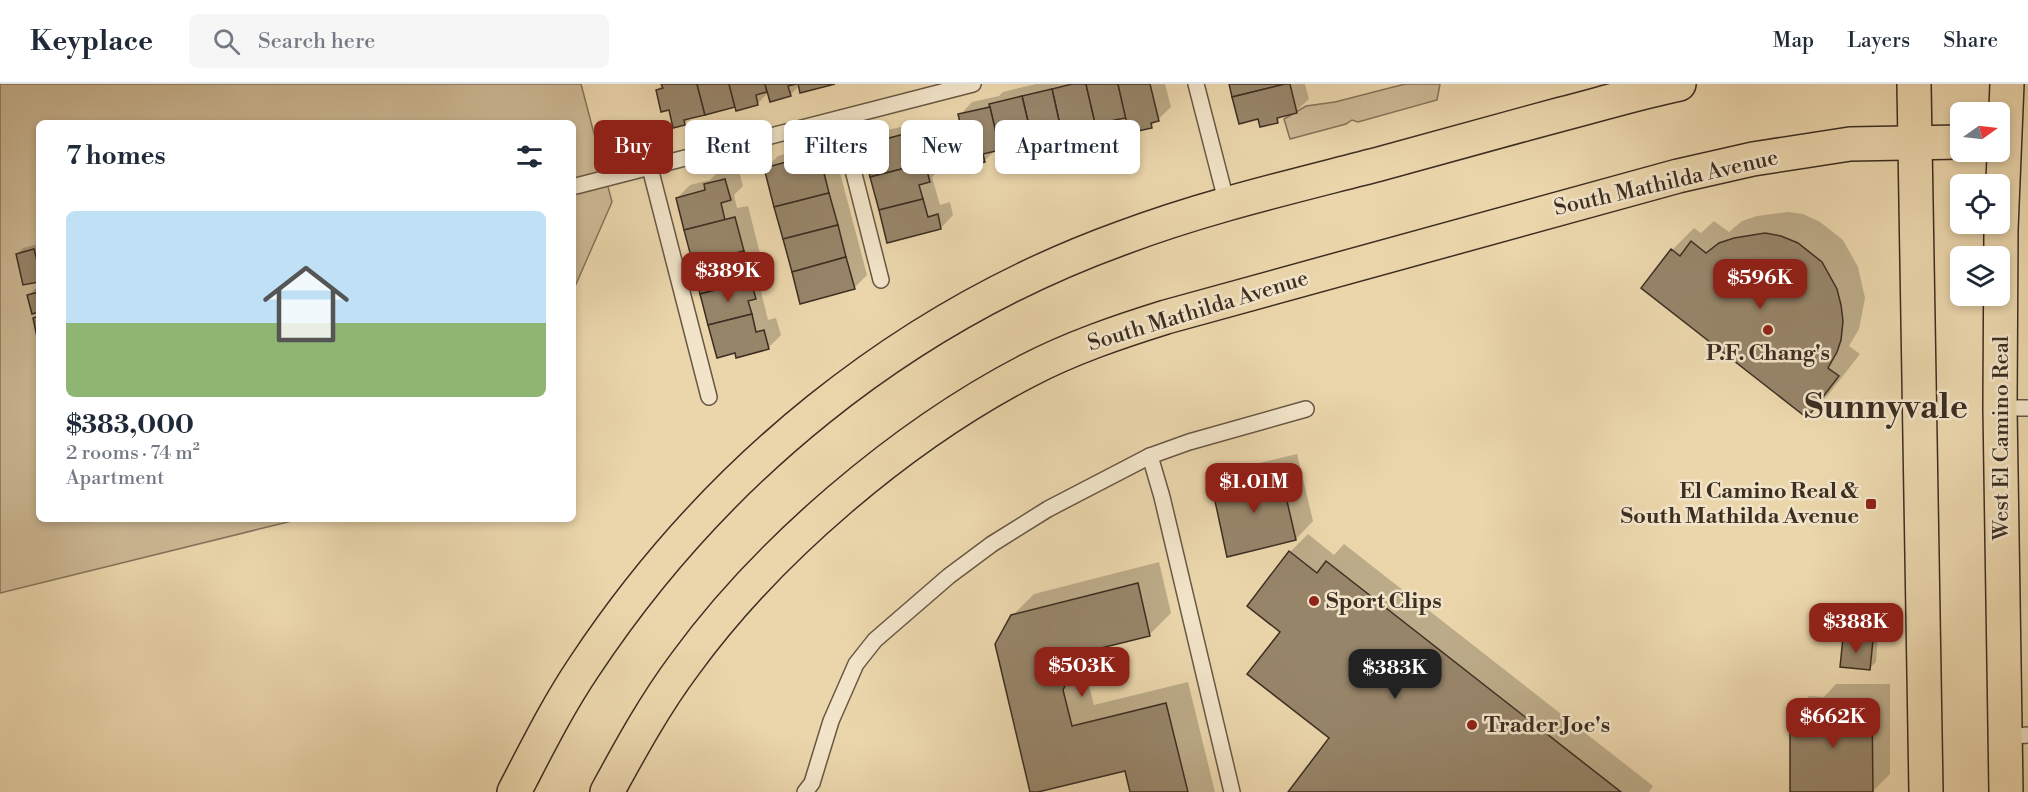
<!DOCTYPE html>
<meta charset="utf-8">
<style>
:root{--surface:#fff;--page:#f6f6f7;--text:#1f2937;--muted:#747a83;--line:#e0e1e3;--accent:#8f2418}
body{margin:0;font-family:"Libre Bodoni",serif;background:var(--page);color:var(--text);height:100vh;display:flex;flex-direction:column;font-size:22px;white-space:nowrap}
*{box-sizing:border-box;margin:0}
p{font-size:20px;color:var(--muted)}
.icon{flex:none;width:33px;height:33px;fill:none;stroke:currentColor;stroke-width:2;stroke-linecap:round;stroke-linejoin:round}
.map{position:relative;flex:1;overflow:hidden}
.panel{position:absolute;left:36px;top:36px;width:540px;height:402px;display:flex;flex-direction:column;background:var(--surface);border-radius:9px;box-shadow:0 3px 9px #0003}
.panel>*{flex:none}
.hud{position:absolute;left:594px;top:36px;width:570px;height:54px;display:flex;gap:12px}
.needle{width:39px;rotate:76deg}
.tools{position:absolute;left:1950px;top:18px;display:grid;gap:12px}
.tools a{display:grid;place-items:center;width:60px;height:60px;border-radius:9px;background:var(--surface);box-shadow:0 3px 9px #0003;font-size:30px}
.price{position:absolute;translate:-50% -51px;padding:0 14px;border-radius:12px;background:var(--accent);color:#fff;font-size:20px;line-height:39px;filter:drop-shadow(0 2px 3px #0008)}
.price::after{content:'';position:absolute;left:50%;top:36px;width:18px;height:14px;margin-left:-9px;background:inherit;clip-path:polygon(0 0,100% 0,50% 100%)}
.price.active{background:#222;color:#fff}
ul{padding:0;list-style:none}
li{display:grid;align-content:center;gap:12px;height:318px;padding:0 30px}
li span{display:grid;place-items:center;height:186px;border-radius:9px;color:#555}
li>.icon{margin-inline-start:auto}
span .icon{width:108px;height:108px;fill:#fffc;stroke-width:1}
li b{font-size:26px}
h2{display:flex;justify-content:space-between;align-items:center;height:72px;padding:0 30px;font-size:26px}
.pill{padding:0 21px;border-radius:9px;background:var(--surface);box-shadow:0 3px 9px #0003;font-size:21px;line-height:54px}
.pill.active{background:var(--accent);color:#fff}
header{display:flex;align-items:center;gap:36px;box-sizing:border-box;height:84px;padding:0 30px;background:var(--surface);border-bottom:2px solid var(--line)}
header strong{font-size:28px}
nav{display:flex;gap:33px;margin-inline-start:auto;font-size:21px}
.search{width:420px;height:54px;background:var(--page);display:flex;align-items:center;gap:15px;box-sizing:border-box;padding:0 21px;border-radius:9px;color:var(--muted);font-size:22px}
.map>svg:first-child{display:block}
.green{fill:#cdb995;stroke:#84745c;stroke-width:1.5}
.shadow{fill:#0003}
.building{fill:#97856a;stroke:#3c2e22;stroke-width:1.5}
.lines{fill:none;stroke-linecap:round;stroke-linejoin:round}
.service-casing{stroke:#685844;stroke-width:18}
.primary-casing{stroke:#3c2e22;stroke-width:36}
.service{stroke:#f2e4c9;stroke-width:15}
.primary{stroke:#ebd6ac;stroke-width:33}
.poi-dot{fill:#8f2418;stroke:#f2e4c9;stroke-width:2}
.labels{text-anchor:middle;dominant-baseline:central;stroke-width:5;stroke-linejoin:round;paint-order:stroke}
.street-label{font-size:22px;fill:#3c2e22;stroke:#f2e4c9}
.poi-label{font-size:22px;font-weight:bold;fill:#3c2e22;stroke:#f2e4c9;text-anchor:start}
.town-label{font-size:34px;font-weight:bold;fill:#3c2e22;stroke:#f2e4c9}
</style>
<header>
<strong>Keyplace</strong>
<div class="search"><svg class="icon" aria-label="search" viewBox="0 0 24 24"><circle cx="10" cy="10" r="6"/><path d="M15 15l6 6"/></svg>Search here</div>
<nav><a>Map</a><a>Layers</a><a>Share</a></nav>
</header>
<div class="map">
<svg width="2028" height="708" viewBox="0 0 2028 708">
<rect width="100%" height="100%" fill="#ebd6ac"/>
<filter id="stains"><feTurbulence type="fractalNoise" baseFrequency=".00333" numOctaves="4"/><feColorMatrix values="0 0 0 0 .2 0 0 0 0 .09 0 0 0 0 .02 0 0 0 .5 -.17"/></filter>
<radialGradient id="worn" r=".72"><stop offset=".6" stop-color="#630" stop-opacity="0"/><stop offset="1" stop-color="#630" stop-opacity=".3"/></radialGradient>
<g class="green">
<path d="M0,0H581L612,118L573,207V39H39V435H300L0,509Z"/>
<path d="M1405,0H1440L1437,16L1358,38L1352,36L1346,40L1290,55L1284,35L1306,22L1335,18Z"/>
</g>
<g class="shadow">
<path d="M663,0H829L800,1L790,11L769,8L757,20L736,21L691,33L684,39L670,25L657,6Z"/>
<path d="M1036,0H1165L1171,23L1151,42L1128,34L1116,46L996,66L984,77L960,31L972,18L999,12L1003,8Z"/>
<path d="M1230,0H1305L1309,15L1296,27L1283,31L1277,37L1259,33Z"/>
<path d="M929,36L941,84L932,93L940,121L950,118L953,131L941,144L888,157L863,62L876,49Z"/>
<path d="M802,65L804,73L834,66L867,191L854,204L766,84L778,72Z"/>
<path d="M738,83L743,102L734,111L737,124L748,122L768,201L761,208L768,236L776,234L781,251L768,264L737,272L677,114L690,101L710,96L718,88Z"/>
<path d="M1788,128L1803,130L1820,138L1843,156L1858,183L1865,214L1859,245L1849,262L1860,270L1828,311L1806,333L1643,204L1672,166L1694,144L1701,149L1714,137L1729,148L1742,137L1757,132Z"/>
<path d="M39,160V196L17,170L23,164Z"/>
<path d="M39,204V227L29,211L35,205Z"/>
<path d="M1297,370L1313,437L1296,455L1214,404L1231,386Z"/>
<path d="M1308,450L1334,471L1344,460L1653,702L1649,708H1290L1331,654L1282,548L1290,468Z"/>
<path d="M1159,478L1171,529L1149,551L1093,565L1084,583L1094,621L1188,598L1215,708H1131L1126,685L1032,708L1012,532L1034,510Z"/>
<path d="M1851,547L1878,550L1876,578L1870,584L1845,553Z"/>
<path d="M1836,600H1890V690L1872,708L1791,630L1809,612L1824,613Z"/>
</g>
<g class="building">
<path d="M661,0H697L705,31L684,36L685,41L673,44L669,26L661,28L656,6L663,4Z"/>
<path d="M697,0H729L735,23L705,31Z"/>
<path d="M729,0H765L767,8L756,11L758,21L736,27Z"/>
<path d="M765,0H797L788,2L791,12L770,18Z"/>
<path d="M798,0H835L800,9Z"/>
<path d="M1072,0H1086L1098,52L1064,59L1052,5Z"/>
<path d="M1086,0H1118L1126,34L1114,36L1117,47L1098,52Z"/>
<path d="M1118,0H1150L1159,37L1151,39L1152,44L1129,49Z"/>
<path d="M1229,0H1285L1232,13Z"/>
<path d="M1285,0H1290L1297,29L1277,34L1278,39L1260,43L1258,35L1239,40L1232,13Z"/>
<path d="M1052,5L1064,59L1035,67L1022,12Z"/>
<path d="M1022,12L1035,67L1016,71L1014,63L1000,66L989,20Z"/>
<path d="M990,23L1000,66L983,70L985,78L970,82L958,30Z"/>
<path d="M916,47L925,79L870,93L862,61Z"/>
<path d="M790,77L792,85L821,77L829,109L774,123L764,84Z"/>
<path d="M925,79L930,98L919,101L923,115L879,126L870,93Z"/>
<path d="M725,95L731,116L721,119L725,136L684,146L676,114L705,106L704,100Z"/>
<path d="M829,109L838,141L783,155L774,123Z"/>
<path d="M923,115L928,133L938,130L941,145L887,159L879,126Z"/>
<path d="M735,133L744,167L693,180L684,146Z"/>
<path d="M838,141L846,173L792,188L783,155Z"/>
<path d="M1765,149L1781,152L1798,159L1822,178L1837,205L1841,221L1843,237L1841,256L1837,268L1828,284L1839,292L1807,334L1641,204L1671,165L1680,172L1691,157L1706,169L1719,159L1734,154Z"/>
<path d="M34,165L39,184V198L23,201L16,170Z"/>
<path d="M744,167L751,197L700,210L693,180Z"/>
<path d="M846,173L855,205L800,220L792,188Z"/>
<path d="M751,197L756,215L748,217L752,230L708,241L700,210Z"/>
<path d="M39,208V228L32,230L27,211Z"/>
<path d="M752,230L756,248L764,246L769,265L736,274L735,269L717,274L708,241Z"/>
<path d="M39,232V253H37L33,234Z"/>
<path d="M1280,387L1296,456L1227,473L1212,403Z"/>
<path d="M1289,467L1317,489L1326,477L1621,708H1288L1329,654L1247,590L1280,548L1247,522Z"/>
<path d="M1138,499L1150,552L1081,569L1063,606L1072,642L1166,619L1188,708H1130L1125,687L1038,708H1030L995,560L1011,531Z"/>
<path d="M1843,553L1873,556L1870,586L1840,583Z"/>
<path d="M1872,617L1873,708H1790V630H1817V618Z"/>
</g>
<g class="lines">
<g class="service-casing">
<g id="service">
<path d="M1196,0L1227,120"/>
<path d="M840,35L881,196"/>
<path d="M650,84L709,313"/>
<path d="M576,102L973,0"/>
<path d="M2000,324H2028"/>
<path d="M1150,372L1162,413L1232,708"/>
<path d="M2005,653L2028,651"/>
<path d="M805,708L812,699L831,637L856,580L875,556L949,492L992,460L1048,425L1150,372L1189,358L1306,325"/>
</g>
</g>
<g class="primary-casing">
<g id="primary">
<path d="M1914,0L1926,708"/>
<path d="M514,708C536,666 557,623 584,583C713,388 901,234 1122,154C1207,122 1295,102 1383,79C1442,63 1502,46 1562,30C1601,20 1640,8 1679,0"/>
<path d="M607,708C631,664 655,620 685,580C768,466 902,352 1027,287C1071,264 1118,248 1166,233L1678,92L1753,75L1850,60L1960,58"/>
<path d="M2006,708L2000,324L2001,145L2007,0"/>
</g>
</g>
<use href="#service" class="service"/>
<use href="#primary" class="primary"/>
</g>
<g class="poi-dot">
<circle cx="1768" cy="246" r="6"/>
<rect x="1865" y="414" width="12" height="12" rx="3"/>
<circle cx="1314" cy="517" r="6"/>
<circle cx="1472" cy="641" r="6"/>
</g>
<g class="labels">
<g class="street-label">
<text transform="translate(1666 99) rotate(-13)">South Mathilda Avenue</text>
<text transform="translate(1198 227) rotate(-17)">South Mathilda Avenue</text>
<text transform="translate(2001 354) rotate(-90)">West El Camino Real</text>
</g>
<g class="poi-label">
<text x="1768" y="269" text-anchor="middle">P.F. Chang's</text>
<text x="1859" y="407" text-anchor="end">El Camino Real &amp;<tspan x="1859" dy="25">South Mathilda Avenue</tspan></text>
<text x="1326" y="517">Sport Clips</text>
<text x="1484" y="641">Trader Joe's</text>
</g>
<g class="town-label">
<text x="1886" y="324">Sunnyvale</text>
</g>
</g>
<rect width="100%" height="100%" filter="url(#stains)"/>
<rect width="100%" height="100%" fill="url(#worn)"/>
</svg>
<div class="tools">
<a><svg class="needle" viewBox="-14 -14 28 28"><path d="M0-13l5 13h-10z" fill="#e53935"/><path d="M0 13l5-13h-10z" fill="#747a83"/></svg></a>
<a><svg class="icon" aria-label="locate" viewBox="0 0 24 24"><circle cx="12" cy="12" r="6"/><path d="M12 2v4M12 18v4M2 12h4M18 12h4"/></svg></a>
<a><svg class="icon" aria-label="layers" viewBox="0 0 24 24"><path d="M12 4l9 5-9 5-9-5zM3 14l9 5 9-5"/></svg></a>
</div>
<b class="price" style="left:728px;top:219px">$389K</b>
<b class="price" style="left:1760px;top:226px">$596K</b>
<b class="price" style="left:1254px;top:430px">$1.01M</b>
<b class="price" style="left:1856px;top:570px">$388K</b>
<b class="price" style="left:1082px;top:614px">$503K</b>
<b class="price active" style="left:1395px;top:616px">$383K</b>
<b class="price" style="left:1833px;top:665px">$662K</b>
<div class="hud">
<a class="pill active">Buy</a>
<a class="pill">Rent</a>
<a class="pill">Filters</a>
<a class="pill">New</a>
<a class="pill">Apartment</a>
</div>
<section class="panel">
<h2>7 homes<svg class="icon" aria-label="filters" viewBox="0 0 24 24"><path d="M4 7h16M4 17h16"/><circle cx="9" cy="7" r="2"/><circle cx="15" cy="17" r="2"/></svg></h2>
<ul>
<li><span style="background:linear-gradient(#bfe0f5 60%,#8fb573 0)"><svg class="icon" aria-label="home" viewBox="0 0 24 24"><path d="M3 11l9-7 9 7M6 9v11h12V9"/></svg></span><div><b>$383,000</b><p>2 rooms · 74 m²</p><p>Apartment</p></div></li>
</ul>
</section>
</div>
